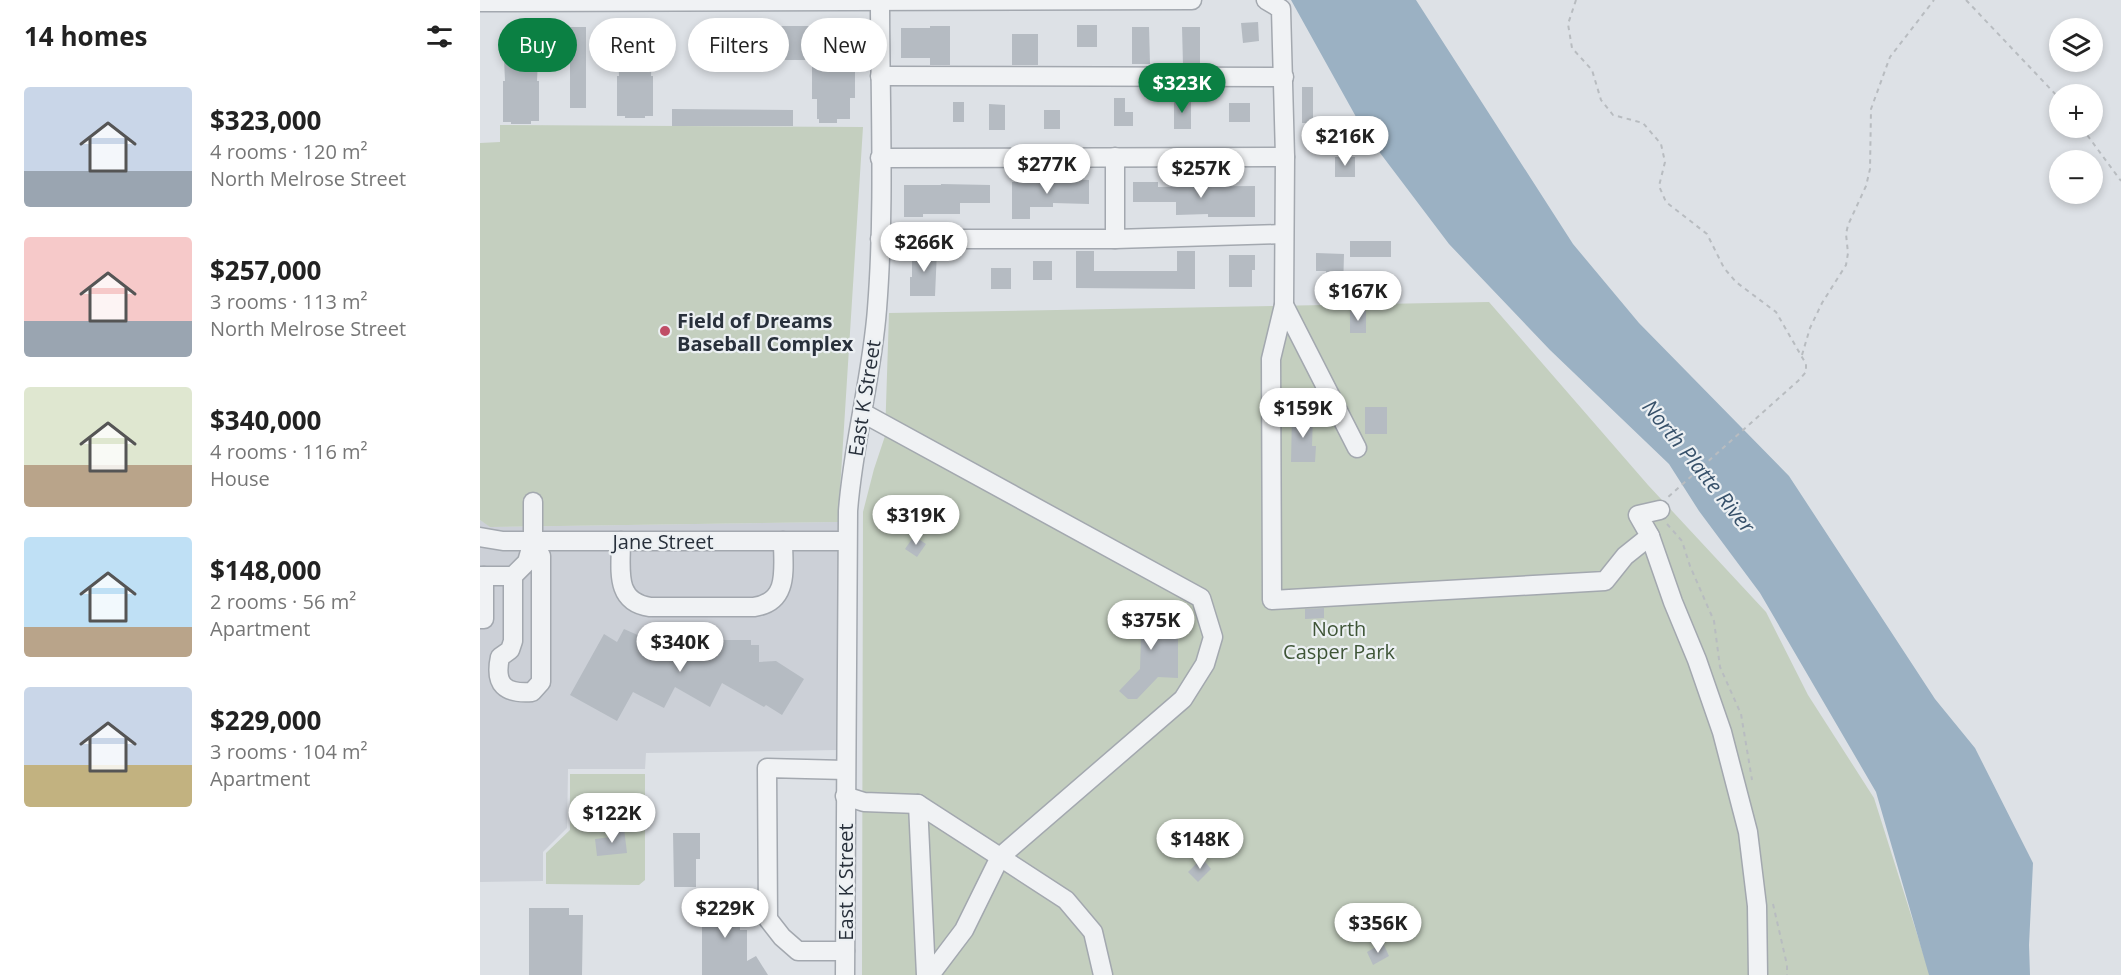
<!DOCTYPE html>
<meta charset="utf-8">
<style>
:root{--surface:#fff;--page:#f2f2f2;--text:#222;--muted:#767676;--accent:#0b8043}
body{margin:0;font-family:"Open Sans",sans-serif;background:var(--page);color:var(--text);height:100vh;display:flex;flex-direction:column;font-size:22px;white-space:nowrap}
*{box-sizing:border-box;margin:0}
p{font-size:20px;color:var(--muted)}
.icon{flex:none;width:33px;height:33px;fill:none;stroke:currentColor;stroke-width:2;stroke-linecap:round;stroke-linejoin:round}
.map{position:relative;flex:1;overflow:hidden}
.drawer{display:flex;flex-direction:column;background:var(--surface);width:480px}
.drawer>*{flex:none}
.hud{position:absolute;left:18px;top:18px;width:570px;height:54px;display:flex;gap:12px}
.controls{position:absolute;left:1569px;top:18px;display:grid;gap:12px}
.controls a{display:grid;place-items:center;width:54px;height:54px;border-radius:50%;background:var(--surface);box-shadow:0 3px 9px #0003;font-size:30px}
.price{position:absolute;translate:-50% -51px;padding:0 14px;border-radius:21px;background:#fff;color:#222;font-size:20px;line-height:39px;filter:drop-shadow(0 2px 3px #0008)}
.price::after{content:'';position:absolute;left:50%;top:36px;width:18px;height:14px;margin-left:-9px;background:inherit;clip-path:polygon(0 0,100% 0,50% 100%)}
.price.current{background:var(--accent);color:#fff}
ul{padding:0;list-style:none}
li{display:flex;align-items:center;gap:18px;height:150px;padding:0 24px}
li span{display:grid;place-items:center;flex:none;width:168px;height:120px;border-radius:6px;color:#555}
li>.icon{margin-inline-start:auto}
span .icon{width:72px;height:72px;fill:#fffc;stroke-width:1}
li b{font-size:26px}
h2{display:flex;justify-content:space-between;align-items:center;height:72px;padding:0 24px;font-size:26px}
.tag{padding:0 21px;border-radius:27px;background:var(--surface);box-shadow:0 3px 9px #0003;font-size:21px;line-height:54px}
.tag.current{background:var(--accent);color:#fff}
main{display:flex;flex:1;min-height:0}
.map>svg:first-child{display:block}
.built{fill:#ccd0d7}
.green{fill:#c4cfbf}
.water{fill:#9bb1c3}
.building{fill:#b5bbc2}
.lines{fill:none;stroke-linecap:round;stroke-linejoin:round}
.minor-casing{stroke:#a3a8af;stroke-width:21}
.path{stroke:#b8bcc0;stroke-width:2;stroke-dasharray:4.5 4.5;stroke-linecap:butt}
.minor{stroke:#f0f2f4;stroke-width:18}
.poi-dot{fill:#c04d66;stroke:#ecf0f3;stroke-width:2}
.labels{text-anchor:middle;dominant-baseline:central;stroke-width:4.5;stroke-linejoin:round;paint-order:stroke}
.poi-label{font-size:20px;font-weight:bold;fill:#28303b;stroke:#ecf0f3;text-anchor:start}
.street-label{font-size:20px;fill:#28303b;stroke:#ecf0f3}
.park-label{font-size:20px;fill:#3f5537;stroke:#ecf0f3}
.water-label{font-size:21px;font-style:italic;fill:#37516a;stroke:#ecf0f3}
</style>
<main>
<section class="drawer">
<h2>14 homes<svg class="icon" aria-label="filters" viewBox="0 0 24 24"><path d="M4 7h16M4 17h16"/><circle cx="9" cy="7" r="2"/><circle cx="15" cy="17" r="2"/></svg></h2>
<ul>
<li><span style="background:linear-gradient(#c9d6e8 70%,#9aa5b1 0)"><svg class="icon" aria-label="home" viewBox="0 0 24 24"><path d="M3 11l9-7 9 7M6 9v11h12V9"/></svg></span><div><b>$323,000</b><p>4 rooms · 120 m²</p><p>North Melrose Street</p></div></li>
<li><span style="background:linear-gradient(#f6c9c9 70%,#9aa5b1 0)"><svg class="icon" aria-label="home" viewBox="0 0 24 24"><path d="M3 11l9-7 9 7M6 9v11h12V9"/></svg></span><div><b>$257,000</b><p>3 rooms · 113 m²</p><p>North Melrose Street</p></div></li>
<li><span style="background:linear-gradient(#dfe7d0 65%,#b9a48a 0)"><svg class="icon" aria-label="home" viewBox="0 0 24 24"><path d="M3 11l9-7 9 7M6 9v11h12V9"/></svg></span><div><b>$340,000</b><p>4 rooms · 116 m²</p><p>House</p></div></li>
<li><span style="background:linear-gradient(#bfe0f5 75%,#b9a48a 0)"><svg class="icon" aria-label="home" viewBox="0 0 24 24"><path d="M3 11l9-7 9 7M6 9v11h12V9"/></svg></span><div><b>$148,000</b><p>2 rooms · 56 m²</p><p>Apartment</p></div></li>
<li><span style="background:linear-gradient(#c9d6e8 65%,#c2b280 0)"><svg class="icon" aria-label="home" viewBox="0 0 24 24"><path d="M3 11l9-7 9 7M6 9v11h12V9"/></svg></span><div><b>$229,000</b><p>3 rooms · 104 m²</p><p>Apartment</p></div></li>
</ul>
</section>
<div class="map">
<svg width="1641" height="975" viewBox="0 0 1641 975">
<rect width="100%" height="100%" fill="#dde1e6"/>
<path class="built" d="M0,520L11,527L358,522V750L166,753L165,769H88L87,828L63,852V881L0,882Z"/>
<g class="green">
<path d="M20,125L383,127L358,522L10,527L0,520V143L20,142Z"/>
<path d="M1009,302L1168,485L1286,612L1328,695L1394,798L1450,975H382L383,512L394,469L405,436L409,313Z"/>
<path d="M90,774H165V880L159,885L66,884V853L90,830Z"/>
</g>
<path class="water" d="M811,0H936L1093,244L1159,323L1309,476L1455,699L1495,748L1553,863L1549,945L1550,975H1449L1396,792L1280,593L1219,511L1189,464L1070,350L969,244L885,133Z"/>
<g class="building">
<path d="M778,22L779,41L763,43L761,23Z"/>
<rect x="597" y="25" width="20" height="22"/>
<path d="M247,26H375V98H370V119H357V123H339V119H337V99H332V60H247Z"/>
<path d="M450,26H470V65H450V58H421V28H450Z"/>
<rect x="90" y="27" width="16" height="81"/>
<path d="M652,27H669L670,64H652Z"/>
<path d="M702,27H720V65H703Z"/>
<path d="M137,30H173L171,76H173V116H165V118H145V116H137V76H139Z"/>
<rect x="532" y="34" width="26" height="31"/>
<path d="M23,36H59L57,81H59V121H51V124H31V122H23V81H25Z"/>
<rect x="822" y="87" width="11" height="36"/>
<path d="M634,98H645V112H653V126H634Z"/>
<rect x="694" y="100" width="17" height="29"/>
<rect x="473" y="102" width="11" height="20"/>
<rect x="749" y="103" width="21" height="19"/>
<path d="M509,104L525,105V130H509Z"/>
<path d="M192,109L313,110V126H192Z"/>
<rect x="564" y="110" width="16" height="19"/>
<rect x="837" y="117" width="23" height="18"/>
<rect x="855" y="157" width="20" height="20"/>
<path d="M562,178L609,180V204L573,203V207H550V219H532V182H562Z"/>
<path d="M653,182H678V187L775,186V217H728V214L696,215V202H653Z"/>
<path d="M461,184L510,185V203H480V214H443V217H424V185H461Z"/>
<rect x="870" y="241" width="41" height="16"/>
<path d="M432,250H457L455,296H430V277H432Z"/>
<path d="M596,251H614V271H697V251H715V289L596,288Z"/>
<path d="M836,253L864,254L863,290H846V271H836Z"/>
<path d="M749,255H775V270H772V287H749Z"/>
<rect x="553" y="261" width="19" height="19"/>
<rect x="511" y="268" width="20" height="21"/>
<rect x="870" y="311" width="16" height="22"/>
<rect x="885" y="407" width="22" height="27"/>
<path d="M812,414L833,415L832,446H836L835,462H811Z"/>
<path d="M434,536L446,544L437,557L425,549Z"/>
<path d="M652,600L680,627H698V678L678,677L657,699H648L639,691L660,669L661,637L638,615Z"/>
<path d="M844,608V618L825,619V609Z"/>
<path d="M144,629L160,636L164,630L180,636L178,640H271V645H279V662L296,661L324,679L302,715L286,705L284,707L242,683L230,707L195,687L184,708L153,692L137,721L90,695L124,634L137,642Z"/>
<path d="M144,828L147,853L117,856L115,839L131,837V829Z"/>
<path d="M193,833H220V859H216V887H194Z"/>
<path d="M722,858L731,869L718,882L708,872Z"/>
<path d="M222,895H259L260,930H267V961L276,956L288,975H222Z"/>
<path d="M49,908H89V915H103L102,975H49Z"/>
<path d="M903,943L909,956L893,965L887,952Z"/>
</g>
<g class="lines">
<g class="minor-casing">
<g id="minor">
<path d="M786,0L801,9L805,157L804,305L791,359L792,600L1125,581L1145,556L1170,536L1158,515L1180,510"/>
<path d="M0,2L712,0"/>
<path d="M400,76L804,77"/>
<path d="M635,157V239"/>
<path d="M400,158L805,157"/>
<path d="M400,239H635L803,234"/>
<path d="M804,305L877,448"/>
<path d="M383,413L721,598L733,637L725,664L703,699L520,857L586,900L613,932L623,975"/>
<path d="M53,502V541"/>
<path d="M1170,536L1193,602L1217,660L1242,732L1268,832L1277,906L1278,975"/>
<path d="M0,537L23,541H367"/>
<path d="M141,541C141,569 134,602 170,607H274C310,602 303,568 303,541"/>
<path d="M0,576H33L47,562L53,541L61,556V682L52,692C25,694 14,685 20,657L30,650L33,641V576"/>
<path d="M0,619H4V576"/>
<path d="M365,796L384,802L438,804L520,857L484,930L450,975"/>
<path d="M438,804L446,975"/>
<path d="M365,951H318L302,937L288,919L287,768L365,770"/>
<path d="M365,975L368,511C373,443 392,377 397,309C405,207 400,103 400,0"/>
</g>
</g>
<g class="path">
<path d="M1096,0L1088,24L1092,48L1112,70L1121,100L1133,115L1163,123L1181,144L1185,162L1179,186L1186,202L1227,234L1244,268L1256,282L1296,312L1326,364V372L1318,381L1187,498"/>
<path d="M1486,0L1580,99"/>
<path d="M1602,128L1641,181"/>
<path d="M1322,355L1330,328L1342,303L1366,265L1368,253L1366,234L1368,225L1386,186L1390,169L1391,109L1403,76L1410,57L1454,0"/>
<path d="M1187,524L1202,541L1210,566L1234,621L1240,667L1261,714L1272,780"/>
<path d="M1293,904L1307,965V975"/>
</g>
<use href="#minor" class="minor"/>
</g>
<circle class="poi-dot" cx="185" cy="331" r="6"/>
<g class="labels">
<g class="poi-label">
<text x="197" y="320">Field of Dreams<tspan x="197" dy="23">Baseball Complex</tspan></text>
</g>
<g class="street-label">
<text transform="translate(384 398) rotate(-81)">East K Street</text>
<text x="183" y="541">Jane Street</text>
<text transform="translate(365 882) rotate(-90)">East K Street</text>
</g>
<g class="park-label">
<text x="859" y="628">North<tspan x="859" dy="23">Casper Park</tspan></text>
</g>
<g class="water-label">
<text transform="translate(1219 466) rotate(51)">North Platte River</text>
</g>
</g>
</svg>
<div class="controls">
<a><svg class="icon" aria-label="layers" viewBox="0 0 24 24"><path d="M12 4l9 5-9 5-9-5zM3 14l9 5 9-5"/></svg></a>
<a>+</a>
<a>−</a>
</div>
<b class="price current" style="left:702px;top:114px">$323K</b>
<b class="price" style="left:865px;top:167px">$216K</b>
<b class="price" style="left:567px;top:195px">$277K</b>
<b class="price" style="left:721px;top:199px">$257K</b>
<b class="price" style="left:444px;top:273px">$266K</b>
<b class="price" style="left:878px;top:322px">$167K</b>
<b class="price" style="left:823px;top:439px">$159K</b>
<b class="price" style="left:436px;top:546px">$319K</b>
<b class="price" style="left:671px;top:651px">$375K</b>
<b class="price" style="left:200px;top:673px">$340K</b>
<b class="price" style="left:132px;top:844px">$122K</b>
<b class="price" style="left:720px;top:870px">$148K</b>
<b class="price" style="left:245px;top:939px">$229K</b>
<b class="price" style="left:898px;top:954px">$356K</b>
<div class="hud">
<a class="tag current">Buy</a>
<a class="tag">Rent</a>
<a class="tag">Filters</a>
<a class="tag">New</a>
</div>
</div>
</main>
